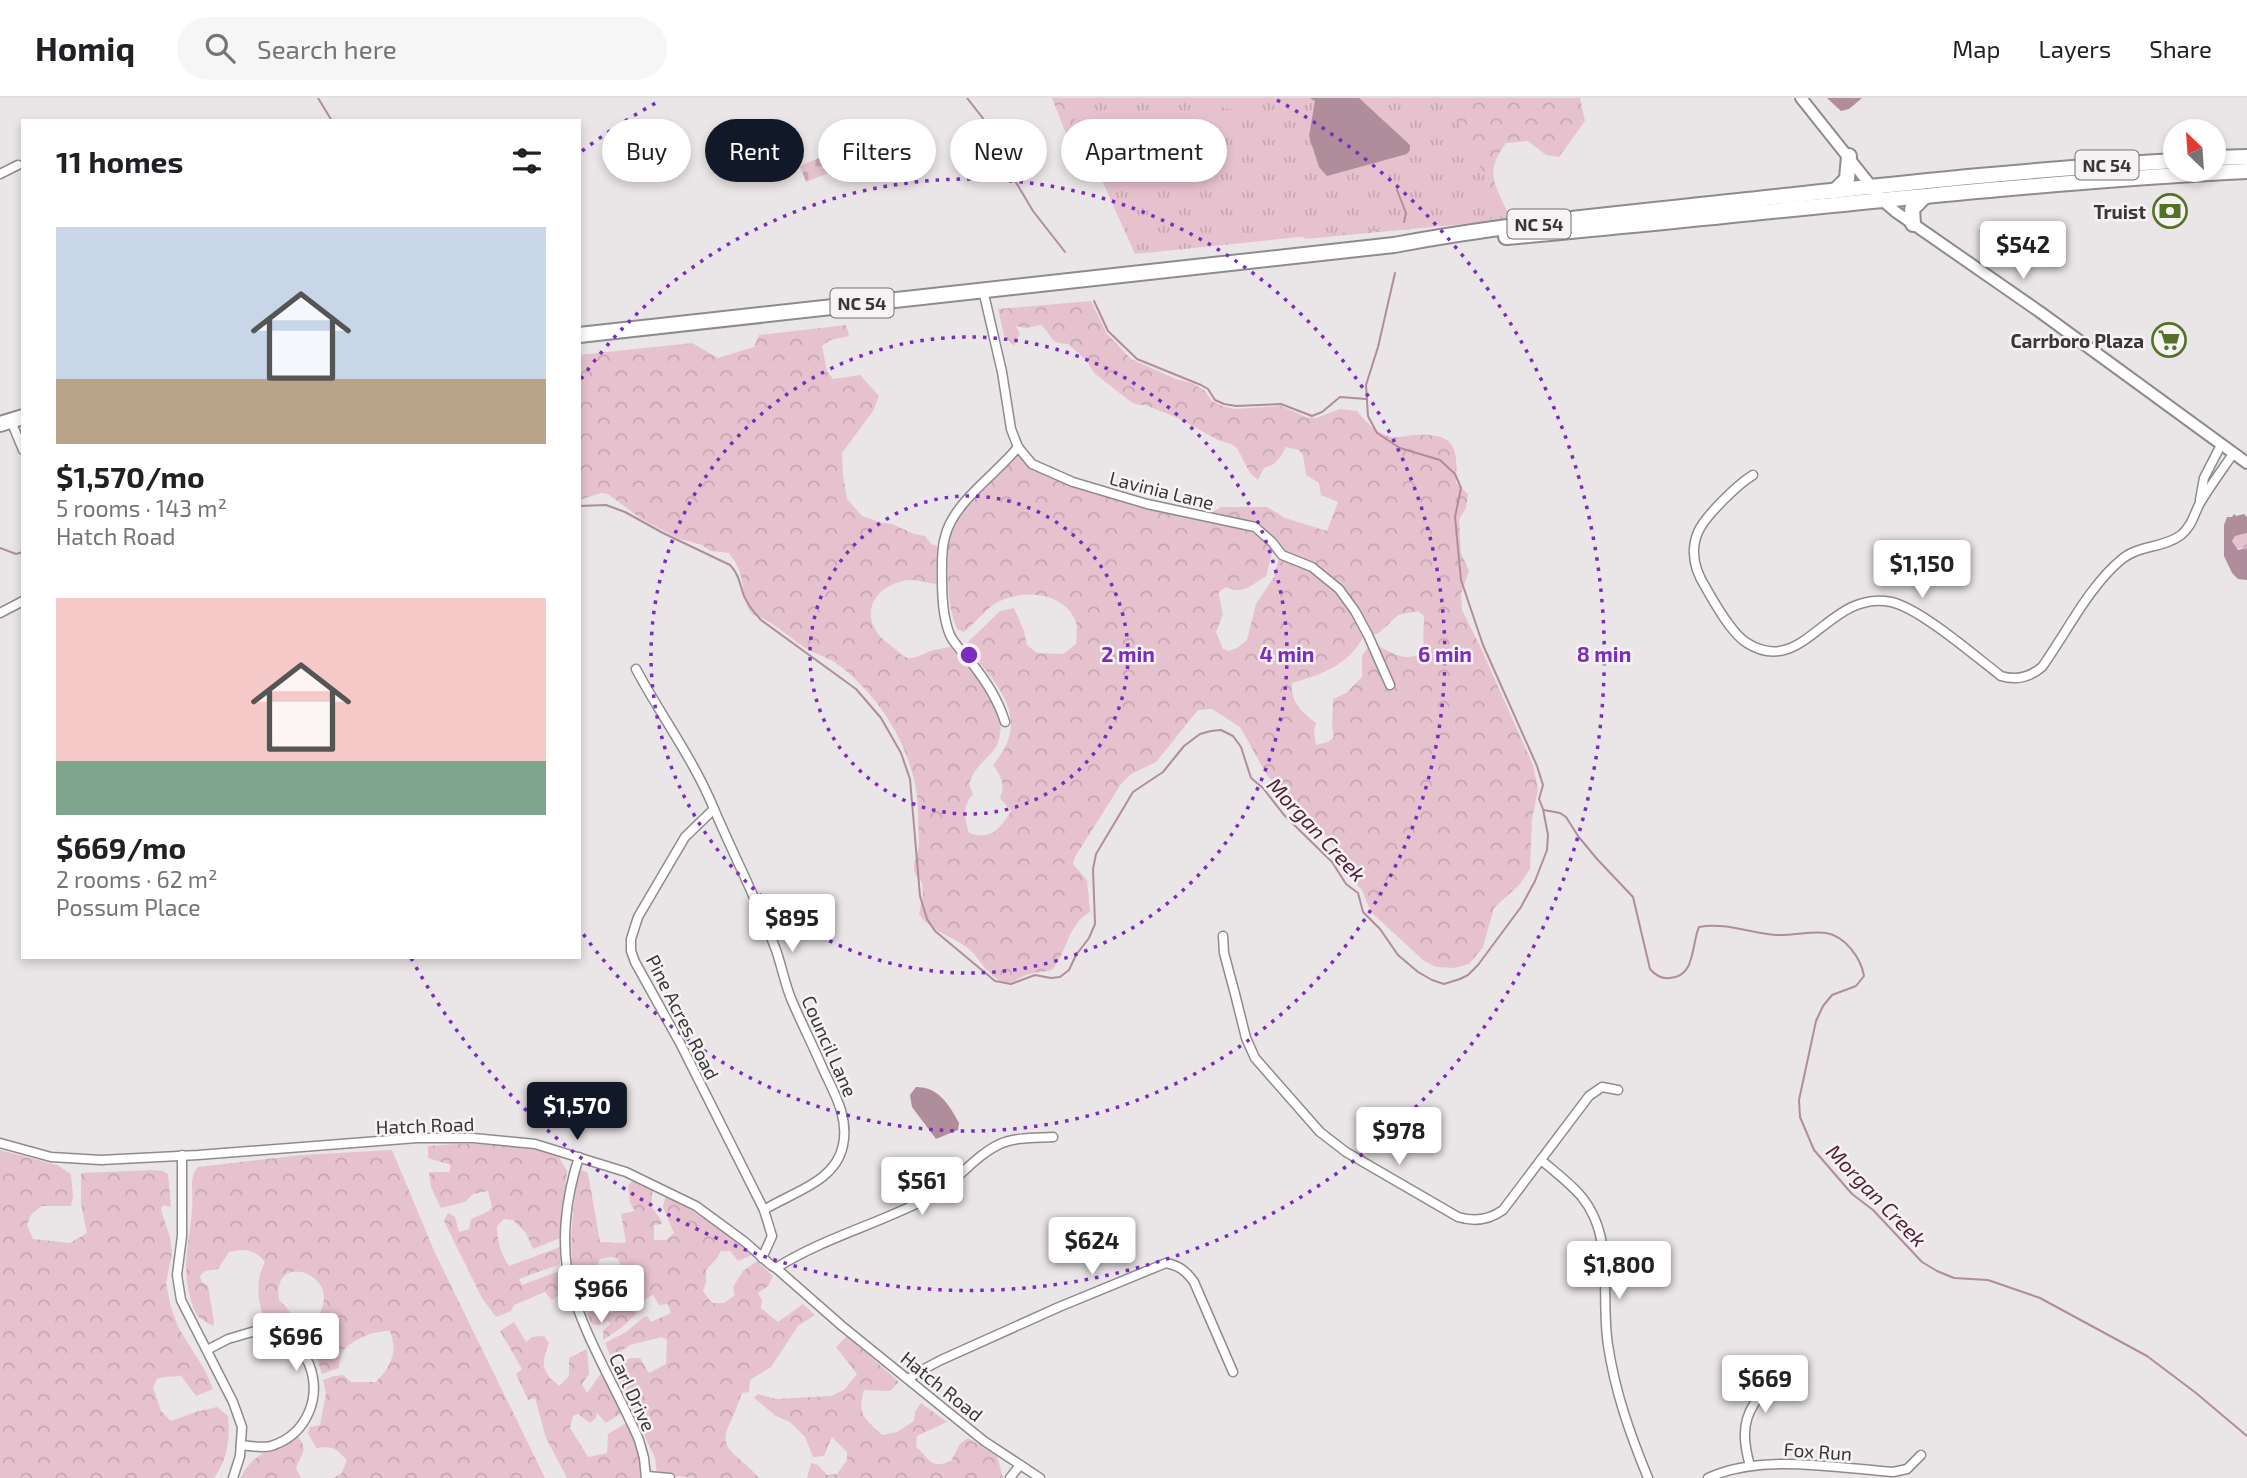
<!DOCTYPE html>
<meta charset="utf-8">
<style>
:root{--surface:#fff;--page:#f6f6f6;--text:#202124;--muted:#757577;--line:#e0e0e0;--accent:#111827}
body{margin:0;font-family:"Exo 2",sans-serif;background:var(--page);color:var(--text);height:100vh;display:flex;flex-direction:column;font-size:26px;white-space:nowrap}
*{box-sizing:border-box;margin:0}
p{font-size:23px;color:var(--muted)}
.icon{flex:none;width:38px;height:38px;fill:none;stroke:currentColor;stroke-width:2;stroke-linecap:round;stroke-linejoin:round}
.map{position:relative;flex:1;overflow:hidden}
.panel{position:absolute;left:21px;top:21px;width:560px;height:840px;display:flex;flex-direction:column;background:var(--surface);border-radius:0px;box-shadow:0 4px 10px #0003}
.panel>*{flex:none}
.banner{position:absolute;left:602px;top:21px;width:665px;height:63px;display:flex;gap:14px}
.needle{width:46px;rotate:335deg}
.fabs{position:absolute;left:2163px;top:21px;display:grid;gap:14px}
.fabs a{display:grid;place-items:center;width:63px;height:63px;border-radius:50%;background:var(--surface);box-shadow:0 4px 10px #0003;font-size:35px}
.price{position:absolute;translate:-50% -60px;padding:0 16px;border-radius:7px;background:#fff;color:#222;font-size:23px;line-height:46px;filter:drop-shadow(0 2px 4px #0008)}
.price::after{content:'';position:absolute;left:50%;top:42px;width:21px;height:16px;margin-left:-10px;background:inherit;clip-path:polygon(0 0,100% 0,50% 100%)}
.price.on{background:var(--accent);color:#fff}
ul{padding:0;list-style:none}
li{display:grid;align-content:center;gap:14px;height:371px;padding:0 35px}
li span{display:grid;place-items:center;height:217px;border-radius:0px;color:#555}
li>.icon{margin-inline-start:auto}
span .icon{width:126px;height:126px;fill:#fffc;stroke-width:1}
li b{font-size:30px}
h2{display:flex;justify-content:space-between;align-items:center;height:84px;padding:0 35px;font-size:30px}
.tag{padding:0 24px;border-radius:32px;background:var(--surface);box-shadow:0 4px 10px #0003;font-size:24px;line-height:63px}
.tag.on{background:var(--accent);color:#fff}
header{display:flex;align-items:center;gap:42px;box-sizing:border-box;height:98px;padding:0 35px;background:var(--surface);border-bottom:2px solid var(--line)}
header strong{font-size:33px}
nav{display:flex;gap:38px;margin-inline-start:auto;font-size:24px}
.search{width:490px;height:63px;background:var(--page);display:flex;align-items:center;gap:18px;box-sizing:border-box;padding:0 24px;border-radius:38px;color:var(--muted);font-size:26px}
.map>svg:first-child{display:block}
.forest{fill:url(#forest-crowns)}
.cemetery{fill:url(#cemetery-stones)}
.park{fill:url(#park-tufts)}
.garden{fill:#e6c2cf}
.water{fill:#b08d9b}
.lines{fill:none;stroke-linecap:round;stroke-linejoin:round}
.stream{stroke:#b08d9b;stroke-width:2}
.street-casing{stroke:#8f8b8c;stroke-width:11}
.secondary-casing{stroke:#8f8b8c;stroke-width:14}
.highway-casing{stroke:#8f8b8c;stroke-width:18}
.street{stroke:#fff;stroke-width:8}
.secondary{stroke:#fff;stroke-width:10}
.highway{stroke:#fff;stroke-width:14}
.ring{fill:none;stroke:#7b2cbf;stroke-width:3.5;stroke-dasharray:3.5 7}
.labels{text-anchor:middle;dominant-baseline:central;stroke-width:5;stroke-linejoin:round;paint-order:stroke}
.shield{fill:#f7f3f4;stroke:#716f70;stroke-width:2}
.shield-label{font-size:18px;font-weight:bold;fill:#383737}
.poi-label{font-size:19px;font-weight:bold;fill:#383737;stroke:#f7f3f4;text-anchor:end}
.street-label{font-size:19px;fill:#383737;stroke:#f7f3f4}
.water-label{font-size:21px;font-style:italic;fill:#4e1f35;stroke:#f7f3f4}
.centre{fill:#7b2cbf;stroke:#f7f3f4;stroke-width:3.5}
.ring-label{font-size:21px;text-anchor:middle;font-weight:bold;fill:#7b2cbf;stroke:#f7f3f4;stroke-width:5;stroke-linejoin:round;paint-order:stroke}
</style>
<header>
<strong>Homiq</strong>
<div class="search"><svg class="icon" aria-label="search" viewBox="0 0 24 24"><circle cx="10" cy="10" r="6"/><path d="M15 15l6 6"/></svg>Search here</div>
<nav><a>Map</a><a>Layers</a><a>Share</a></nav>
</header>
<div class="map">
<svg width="2247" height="1380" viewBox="0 0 2247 1380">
<defs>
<pattern id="forest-crowns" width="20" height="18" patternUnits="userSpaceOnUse" patternTransform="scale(1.75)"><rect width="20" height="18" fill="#e6c2cf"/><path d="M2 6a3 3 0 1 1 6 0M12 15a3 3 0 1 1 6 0" fill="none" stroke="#c6a7b2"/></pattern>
<pattern id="cemetery-stones" width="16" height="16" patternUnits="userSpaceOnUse" patternTransform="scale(1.75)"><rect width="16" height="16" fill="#e6c2cf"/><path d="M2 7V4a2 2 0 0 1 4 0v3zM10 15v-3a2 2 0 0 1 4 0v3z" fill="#c6a7b2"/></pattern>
<pattern id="park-tufts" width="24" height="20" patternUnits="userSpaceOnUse" patternTransform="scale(1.75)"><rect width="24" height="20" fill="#e6c2cf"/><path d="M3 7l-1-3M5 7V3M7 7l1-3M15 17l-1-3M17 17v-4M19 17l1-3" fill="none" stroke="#c6a7b2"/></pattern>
</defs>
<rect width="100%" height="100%" fill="#eae5e7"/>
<g class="forest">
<path d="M1052,0H1125L1131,70L1082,76Z"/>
<path d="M1310,0H1580L1585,23L1559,59L1546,57L1528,43L1506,45C1483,76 1496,87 1509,118L1507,122L1305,141L1300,135Z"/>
<path d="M1091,203L1107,236L1131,261L1176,281L1192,285L1205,293L1212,303L1222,308L1235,311L1281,308L1306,319L1316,320L1340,311L1357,313C1366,324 1376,335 1391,339C1397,340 1406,338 1413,337C1455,335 1458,347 1456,385L1468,396L1466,410L1459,422L1461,455L1469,473L1461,496L1462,512L1480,548L1533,667L1538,692L1532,721L1530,771L1520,786L1494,810L1483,849L1469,866L1455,870L1436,869L1424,863L1371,814L1362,792L1348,778L1337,752L1322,733L1305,724L1297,717L1294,707L1267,677L1240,629L1212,611L1198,612L1156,664L1131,676L1121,686L1075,759L1073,766L1087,782L1090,814C1067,827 1068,853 1052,872C1044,874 1037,874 1030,876C1022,877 1013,887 1004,884C990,880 981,863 972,854C956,838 931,835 919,816L923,797L922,784C906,771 919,760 919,745C918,730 919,707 916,692C908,645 881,602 844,571C831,559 812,556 798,545C783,534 771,522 753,517C742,504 745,491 740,475C738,467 733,461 729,455L711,453L702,447L677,440L640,420L608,396L601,395L579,402V257L692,245L718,260L754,249L759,237L846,227L849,238L830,242L822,248L827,273L833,281L860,277L879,298L873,313L842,355L843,378L847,401L862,418L883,425L892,426L914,436L925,438L931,446L937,448L936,486C926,485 912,480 903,483C866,492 860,526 890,547C896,551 902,559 908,560C917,561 925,554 934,552C939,551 945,550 950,549C972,574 1013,611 997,647C992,657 982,663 976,672C972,676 971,682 969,686L973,696C962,709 964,719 969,735C992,743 1000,730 1011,713L1000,700C1005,686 1002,679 993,667C1034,619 996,586 965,547L1000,513L1014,510L1024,533L1027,547L1037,555L1063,556L1076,546C1076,539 1078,530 1076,524C1065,494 1022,490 996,505C987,510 974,526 964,534L957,531C949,511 948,494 948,473C948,461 947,448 950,436C956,411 1001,376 1019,354L1029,369L1070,388L1202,423L1254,431L1273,451L1266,478C1253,486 1242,498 1226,489L1219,494V498L1223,517L1216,534L1223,551L1229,553L1237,550L1247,542L1256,506L1274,479L1279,460L1283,459L1311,470L1328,488L1337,494L1353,515V520L1364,537C1351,566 1321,577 1292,585C1290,604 1302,614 1316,625L1314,633L1316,647L1328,644L1334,639L1332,630L1333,601L1346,595L1362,579V558L1368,549L1386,591L1393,589L1374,546C1397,556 1400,564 1425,555C1422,542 1424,532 1424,518L1418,513L1398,517L1380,534L1372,538C1354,513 1341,484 1315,466C1306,461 1293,461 1285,454C1274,445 1268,430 1254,424C1241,419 1227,422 1211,415L1221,409H1267L1285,420L1327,433L1338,404L1321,397L1319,385L1306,377L1303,357L1299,352L1286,349C1281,359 1276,367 1264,370L1258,382L1250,375L1237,350L1231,346L1218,342L1178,320L1145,307H1138L1131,304L1094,275L1087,263L1068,246C1047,245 1054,238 1041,227L1026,230L1016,228L1020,236L1014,248L1004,237L998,211Z"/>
<path d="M2247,435V450L2236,451L2232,442L2235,438Z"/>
<path d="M455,1046C490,1046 526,1046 559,1059L567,1073L560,1140L533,1151L526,1135L513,1122L504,1121L497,1128C497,1144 501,1156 509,1168L560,1149V1166L519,1181L522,1187L562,1172L563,1193L552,1202L545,1194L514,1207L511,1213L496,1219L482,1200L444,1123L448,1115L455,1119L459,1134L469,1131L471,1121L489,1113L492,1109L488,1093L473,1096L465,1104L441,1110L431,1089L429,1074H449L451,1067L428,1060V1048Z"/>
<path d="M0,1052L57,1067L71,1076L73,1098L71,1108H41L31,1117L27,1127L33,1141L70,1145L87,1135L81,1106V1075L152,1072L163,1073L168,1076L171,1109L163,1107L161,1112L170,1139L172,1155L166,1185L171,1209L178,1229L206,1274L213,1291L196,1298L181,1278L164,1279L157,1281L153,1289L161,1313L171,1323L196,1314L217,1309L228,1318C230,1340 228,1361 214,1380H0Z"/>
<path d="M392,1052L435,1155L545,1380H333L341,1376L347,1362C335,1350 334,1348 316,1350L308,1335L310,1329L320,1327L326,1295L323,1282L334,1278L343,1277L351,1284H376C391,1268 398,1255 390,1233C376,1232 352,1241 343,1253C340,1258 339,1265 339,1270L322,1276L316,1257L306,1240C312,1227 323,1215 324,1201C326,1172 272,1157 279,1202C289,1211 297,1220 293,1234L277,1225L265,1222C257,1202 255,1183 265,1164C254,1151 245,1150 229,1154L218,1171L205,1173L200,1178L201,1183L208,1188L214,1224L213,1228C209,1226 203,1223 199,1219C194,1214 192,1206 190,1199C181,1165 190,1144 192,1111C194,1097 188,1079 198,1069L302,1057Z"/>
<path d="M580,1072L587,1074L589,1081L600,1144L626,1145L621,1116L635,1113L630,1105L628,1088L635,1080L653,1088L651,1108L661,1122L662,1126L654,1127V1142H666L674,1135L663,1109L666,1096L741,1145L752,1157L738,1163L730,1153H721L717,1160L706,1172V1184L703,1193L712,1205H724L735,1197L733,1189L743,1173L757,1163L773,1178L768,1188L758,1195L762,1202L761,1210L778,1224L803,1206L815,1217L798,1228L771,1269L750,1282L749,1294L742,1295C739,1302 737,1309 734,1316C728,1331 718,1342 735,1357C743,1364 751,1371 759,1380H694L657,1376L655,1360L612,1268L630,1260H640L649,1275L666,1266L667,1242L662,1239L630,1247L611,1260L605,1245L626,1234L644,1219L647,1218L651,1224L671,1215L668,1206L659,1207L653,1197L645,1201C635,1221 622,1230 603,1242V1233L611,1225L607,1223L599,1227L591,1226L587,1215L597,1210L604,1209L612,1216L615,1211L609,1204L624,1191C626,1178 624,1171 617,1160L610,1159L600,1161L598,1165L601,1175L592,1179L601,1200L597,1204L580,1203C569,1169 570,1135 575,1099C576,1090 576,1081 580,1072Z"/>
<path d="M514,1224L526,1244L532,1239L544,1238L549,1245C541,1266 541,1273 559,1288L569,1278V1260L587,1251L589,1276L582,1286L587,1295L602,1274L623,1314L606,1325L597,1315L596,1320L590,1325L578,1316L573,1318L570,1330L588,1359L607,1355L608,1336L628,1324C636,1339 644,1363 642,1380H567L546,1340L535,1300L528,1302L516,1276L522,1271L500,1233Z"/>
<path d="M847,1238L899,1284L890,1293L864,1292C857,1318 864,1319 882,1337L897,1334L914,1323L915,1314L921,1305L947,1324L917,1338L916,1349C931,1360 928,1372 951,1363L960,1346L968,1340L997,1358L1003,1380H807L811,1365L818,1367L827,1377L837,1376L847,1362V1354L832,1339L824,1358L813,1359L805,1339L790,1324L776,1318L754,1300L758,1296L776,1301L831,1298L844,1292L857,1276L836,1249Z"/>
<path d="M297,1337C309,1352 302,1354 296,1370L301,1380H241C253,1352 274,1354 297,1337Z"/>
</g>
<path class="cemetery" d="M824,58L831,74L806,84L800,68Z"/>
<path class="park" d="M1065,0H1446L1504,118L1135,156Z"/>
<path class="garden" d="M1215,0H1250L1246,15L1213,7Z"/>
<g class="water">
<path d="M1310,0H1359L1410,47V52L1407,56L1327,78L1319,69L1309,38L1315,3Z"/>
<path d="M1827,0H1862L1849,11L1841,13Z"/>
<path d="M2234,416L2236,418L2244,416L2247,419V435L2235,438L2232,443L2238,452L2247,450V482L2238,481L2232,475L2224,458V427L2227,419H2232Z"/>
<path d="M916,989C939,989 949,1007 959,1025L958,1032L936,1041L912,1009L910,997Z"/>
</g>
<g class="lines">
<g class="stream">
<path d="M318,0L332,23"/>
<path d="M967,0L989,28L1011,76L1033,113L1065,154"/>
<path d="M1397,92L1406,115L1404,124"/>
<path d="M1094,203L1108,233L1137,261L1201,287L1208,291L1215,302L1224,306L1236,308L1281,306L1312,318L1322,314L1340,299L1366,301"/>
<path d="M579,408L606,407L625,414L663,435L730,467C739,476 740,487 744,498C748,508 754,514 761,522L856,591L881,620L901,655L910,681L920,798L927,821L935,833L995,883L1011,886L1035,877L1051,880L1060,879L1069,872L1076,857L1089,840L1095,826L1093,771L1096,756L1133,694L1163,674L1184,648L1200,636L1211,633L1221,632L1233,638L1241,649L1251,680L1263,690L1284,717L1332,764L1346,786L1358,795L1363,814L1380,831L1398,857L1418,874L1432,882L1444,886L1460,881L1468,877L1478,867L1521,809L1535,783L1547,752L1548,737L1543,711L1539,701L1543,687L1537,668L1483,547L1461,482L1455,419L1461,390L1455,376L1440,362L1400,350L1377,335L1368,318L1366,287L1378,249L1395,175"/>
<path d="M0,450L16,456L23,454"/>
<path d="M1544,712L1560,715L1566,719L1578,738L1597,761L1633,799L1650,871C1655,877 1661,881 1670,880C1696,878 1691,847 1699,829C1725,824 1750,835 1776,837C1792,838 1810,833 1826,835C1845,838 1861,860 1864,878L1856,888L1832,897L1823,908L1816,923L1799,1002L1800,1019L1814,1052L1852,1096L1873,1112L1922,1164L1937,1173L1954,1180L1988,1182L2040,1200L2147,1258L2196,1295L2247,1338"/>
</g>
<g class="street-casing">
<g id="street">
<path d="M0,76L18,67"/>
<path d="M983,192L1002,274L1011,331L1018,349L1032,366L1073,384L1147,406L1255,429L1272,444L1282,457L1312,469L1339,491L1355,513L1368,537L1390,587"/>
<path d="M11,323L23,352"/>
<path d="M1753,377C1738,386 1705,418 1698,434C1690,453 1695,473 1706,490C1715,506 1732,536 1747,545C1804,581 1828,491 1891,504C1920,510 1976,559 2001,578C2017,583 2030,579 2042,569C2067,534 2089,488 2122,461C2139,447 2164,450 2181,437C2192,428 2194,416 2200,405C2210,388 2222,372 2233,356"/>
<path d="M2200,402L2204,380L2221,347"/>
<path d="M0,515L23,503"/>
<path d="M636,571C661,618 694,662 714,711C734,758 758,804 776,852C782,869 785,887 792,903C802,926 813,948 823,971C834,995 849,1019 843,1047C836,1084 792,1094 764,1112"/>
<path d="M1005,624C998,601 986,583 971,564C964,556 956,548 951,539C943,523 942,499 942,481C942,467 941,452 945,439C953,404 997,376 1018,349"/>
<path d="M714,711L685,739L638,819L631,841V853L635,864L680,945L764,1112L772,1138L762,1160"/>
<path d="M1223,838L1224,855L1235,896L1246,940L1255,960L1320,1034L1346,1054L1458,1119C1474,1124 1489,1122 1503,1112L1589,998L1602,989L1618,992"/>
<path d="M0,1045L51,1059L101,1062L198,1057L417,1040H473L535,1046L626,1074L696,1108L745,1144L772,1168L776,1170L842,1228L984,1343L1040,1380"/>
<path d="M182,1057V1138L177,1177L181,1202L233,1304L242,1329L240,1358L233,1380"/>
<path d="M579,1059C566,1099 560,1145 570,1186C583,1237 618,1293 639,1342L644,1360L646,1380"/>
<path d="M1541,1062C1554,1073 1569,1084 1581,1098C1616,1140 1600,1197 1608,1247C1615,1294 1630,1336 1648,1380"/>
<path d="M776,1170C825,1139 882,1125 932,1098C957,1084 974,1058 1000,1046C1015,1039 1037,1040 1053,1039"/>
<path d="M207,1252L228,1241L255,1233L285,1236C293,1246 304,1255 309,1266C322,1299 307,1335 274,1347C265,1351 251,1348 241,1347"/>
<path d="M908,1281L922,1272L941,1262L1059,1209L1166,1165C1180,1168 1186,1173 1194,1184L1233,1274"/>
<path d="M1750,1368C1744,1346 1741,1326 1754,1306C1761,1295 1771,1285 1774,1271"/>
<path d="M647,1378L670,1380"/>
<path d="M1010,1380L1020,1367"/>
<path d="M1708,1380C1761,1355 1836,1370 1893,1374L1907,1371L1921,1357"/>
</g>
</g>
<g class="secondary-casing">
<path id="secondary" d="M1801,0L1883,103L1896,114L2040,214L2247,365"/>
</g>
<g class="highway-casing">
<g id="highway">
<path d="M2214,60L2247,59"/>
<path d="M1835,93L1847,81L1849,58"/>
<path d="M1913,126L1912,111L1925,98"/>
<path d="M1506,139C1753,117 1999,86 2247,73"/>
<path d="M579,237L1394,147C1510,125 1629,115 1747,102C1889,87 2032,71 2175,63"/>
<path d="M0,326L23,319"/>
</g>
</g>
<use href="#street" class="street"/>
<use href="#secondary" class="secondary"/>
<use href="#highway" class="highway"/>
</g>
<g class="ring">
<circle cx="969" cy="557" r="159"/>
<circle cx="969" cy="557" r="318"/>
<path d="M581 281A476 476 0 1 1 581 833"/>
<path d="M582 53A635 635 0 0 1 661 2M1277 2A635 635 0 1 1 411 860"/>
</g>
<defs>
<g id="bank-ring" transform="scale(1.75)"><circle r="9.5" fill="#f7f3f4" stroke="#547227" stroke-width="1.5"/><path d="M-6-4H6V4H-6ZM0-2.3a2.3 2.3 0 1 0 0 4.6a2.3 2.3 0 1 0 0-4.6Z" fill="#547227"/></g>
<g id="supermarket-ring" transform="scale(1.75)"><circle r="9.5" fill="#f7f3f4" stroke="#547227" stroke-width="1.5"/><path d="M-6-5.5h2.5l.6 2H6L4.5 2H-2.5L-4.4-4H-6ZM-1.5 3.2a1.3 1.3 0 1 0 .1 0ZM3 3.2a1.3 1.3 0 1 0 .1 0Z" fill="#547227"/></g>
</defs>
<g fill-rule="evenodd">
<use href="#bank-ring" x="2170" y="113"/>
<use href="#supermarket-ring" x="2169" y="242"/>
</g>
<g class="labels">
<g class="shield">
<rect x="2075.5" y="52.5" width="63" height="29" rx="5"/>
<rect x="1507.5" y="111.5" width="63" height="29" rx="5"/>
<rect x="830.5" y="190.5" width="63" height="29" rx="5"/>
</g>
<g class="shield-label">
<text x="2107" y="67">NC 54</text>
<text x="1539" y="126">NC 54</text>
<text x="862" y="205">NC 54</text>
</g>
<g class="poi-label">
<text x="2146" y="113">Truist</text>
<text x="2144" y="242">Carrboro Plaza</text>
</g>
<g class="street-label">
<text transform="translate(1162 392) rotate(14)">Lavinia Lane</text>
<text transform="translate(683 919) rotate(63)">Pine Acres Road</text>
<text transform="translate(830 948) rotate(66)">Council Lane</text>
<text transform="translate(425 1027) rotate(-2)">Hatch Road</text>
<text transform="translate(942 1288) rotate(39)">Hatch Road</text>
<text transform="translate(633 1294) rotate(65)">Carl Drive</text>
<text transform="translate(1818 1353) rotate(4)">Fox Run</text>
</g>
<g class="water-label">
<text transform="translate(1317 731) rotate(47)">Morgan Creek</text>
<text transform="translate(1877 1097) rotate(46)">Morgan Creek</text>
</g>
</g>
<circle cx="969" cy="557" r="10" class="centre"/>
<g class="ring-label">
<text x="1128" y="564">2 min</text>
<text x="1287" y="564">4 min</text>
<text x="1445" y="564">6 min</text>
<text x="1604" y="564">8 min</text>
</g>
</svg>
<div class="fabs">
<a><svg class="needle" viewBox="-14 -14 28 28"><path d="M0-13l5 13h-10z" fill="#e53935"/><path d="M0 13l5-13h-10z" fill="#757577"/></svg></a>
</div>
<b class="price" style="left:2023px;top:183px">$542</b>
<b class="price" style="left:1922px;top:502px">$1,150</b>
<b class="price" style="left:792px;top:856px">$895</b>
<b class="price on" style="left:577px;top:1044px">$1,570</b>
<b class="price" style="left:1399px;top:1069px">$978</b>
<b class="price" style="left:922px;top:1119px">$561</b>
<b class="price" style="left:1092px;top:1179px">$624</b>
<b class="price" style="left:1619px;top:1203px">$1,800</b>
<b class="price" style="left:601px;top:1227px">$966</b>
<b class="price" style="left:296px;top:1275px">$696</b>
<b class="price" style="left:1765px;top:1317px">$669</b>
<div class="banner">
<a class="tag">Buy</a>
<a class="tag on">Rent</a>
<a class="tag">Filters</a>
<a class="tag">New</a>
<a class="tag">Apartment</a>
</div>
<section class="panel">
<h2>11 homes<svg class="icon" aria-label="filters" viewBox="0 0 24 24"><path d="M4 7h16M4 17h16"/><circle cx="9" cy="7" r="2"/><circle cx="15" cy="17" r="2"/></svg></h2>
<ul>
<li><span style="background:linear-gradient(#c9d6e8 70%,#b9a48a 0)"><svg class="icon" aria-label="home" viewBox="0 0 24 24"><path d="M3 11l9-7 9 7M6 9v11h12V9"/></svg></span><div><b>$1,570/mo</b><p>5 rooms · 143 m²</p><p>Hatch Road</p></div></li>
<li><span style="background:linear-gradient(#f6c9c9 75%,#7fa58c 0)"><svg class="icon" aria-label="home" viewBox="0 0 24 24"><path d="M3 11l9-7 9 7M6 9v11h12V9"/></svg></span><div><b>$669/mo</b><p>2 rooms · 62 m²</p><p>Possum Place</p></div></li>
</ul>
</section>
</div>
